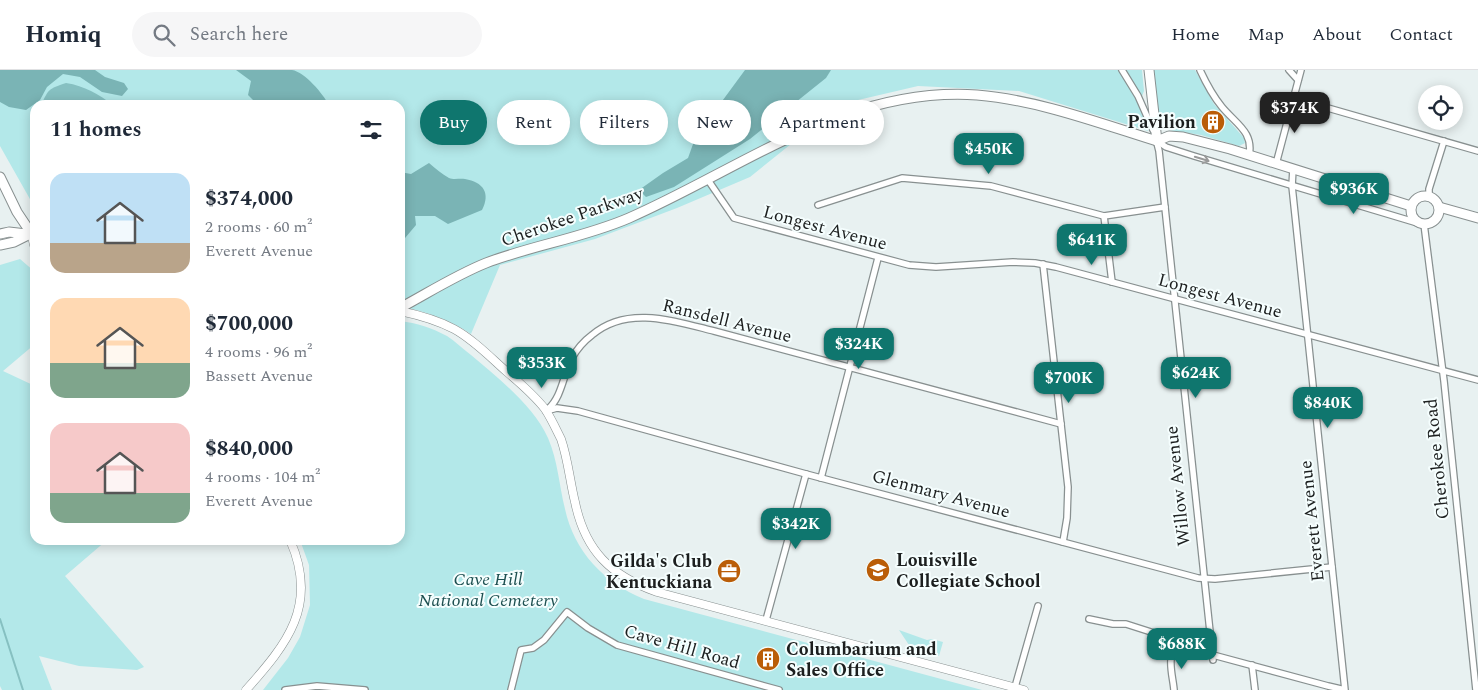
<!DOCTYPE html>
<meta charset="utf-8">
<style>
:root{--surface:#fff;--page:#f6f6f7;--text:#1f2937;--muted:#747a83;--line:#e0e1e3;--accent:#0f766e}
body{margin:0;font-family:Spectral,serif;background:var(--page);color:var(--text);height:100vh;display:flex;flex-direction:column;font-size:19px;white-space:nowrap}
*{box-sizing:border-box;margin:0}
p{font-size:16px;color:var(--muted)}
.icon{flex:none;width:28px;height:28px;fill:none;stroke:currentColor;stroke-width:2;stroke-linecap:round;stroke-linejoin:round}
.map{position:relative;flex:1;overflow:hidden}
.drawer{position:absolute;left:30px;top:30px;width:375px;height:445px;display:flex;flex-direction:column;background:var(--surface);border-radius:15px;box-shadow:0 2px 12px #0003}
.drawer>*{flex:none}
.top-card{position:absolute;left:420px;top:30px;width:475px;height:45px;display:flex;gap:10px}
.controls{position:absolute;left:1418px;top:15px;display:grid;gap:10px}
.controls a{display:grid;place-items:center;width:45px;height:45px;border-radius:50%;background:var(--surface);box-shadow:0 2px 12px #0003;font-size:25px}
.price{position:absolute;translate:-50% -42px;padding:0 11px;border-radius:10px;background:var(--accent);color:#fff;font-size:16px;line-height:32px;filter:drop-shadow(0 1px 2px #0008)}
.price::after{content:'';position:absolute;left:50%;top:30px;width:15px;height:11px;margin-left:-8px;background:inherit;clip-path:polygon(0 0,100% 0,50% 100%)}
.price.selected{background:#222;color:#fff}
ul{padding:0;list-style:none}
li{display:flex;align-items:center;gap:15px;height:125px;padding:0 20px}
li span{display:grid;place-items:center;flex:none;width:140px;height:100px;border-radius:15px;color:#555}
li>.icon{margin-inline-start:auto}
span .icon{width:60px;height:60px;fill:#fffc;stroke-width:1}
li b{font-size:21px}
h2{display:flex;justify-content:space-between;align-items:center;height:60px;padding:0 20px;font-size:21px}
.chip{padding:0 18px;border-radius:22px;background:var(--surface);box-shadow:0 2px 12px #0003;font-size:18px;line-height:45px}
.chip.selected{background:var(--accent);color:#fff}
header{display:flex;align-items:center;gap:30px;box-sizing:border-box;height:70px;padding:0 25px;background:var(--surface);border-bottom:1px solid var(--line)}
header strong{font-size:24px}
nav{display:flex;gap:28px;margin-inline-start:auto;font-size:18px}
.search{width:350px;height:45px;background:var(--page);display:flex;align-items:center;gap:12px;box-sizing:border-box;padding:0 18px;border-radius:28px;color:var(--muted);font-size:19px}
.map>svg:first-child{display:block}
.green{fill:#b3e8e9}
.forest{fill:#7ab4b5}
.water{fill:#86c0c1}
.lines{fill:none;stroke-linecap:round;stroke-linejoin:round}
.stream{stroke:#86c0c1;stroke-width:2}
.street-casing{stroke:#889090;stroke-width:8}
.secondary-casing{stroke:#889090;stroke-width:9}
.primary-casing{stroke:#889090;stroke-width:11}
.street{stroke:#fff;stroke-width:5.5}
.secondary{stroke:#fff;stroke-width:8}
.primary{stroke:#fff;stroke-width:9}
.oneway{stroke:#999a9a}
.labels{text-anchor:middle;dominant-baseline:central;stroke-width:4;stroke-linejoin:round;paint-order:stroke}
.poi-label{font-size:18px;font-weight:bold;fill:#1c1f1f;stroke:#f5fefe;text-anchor:end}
.street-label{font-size:18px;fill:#1c1f1f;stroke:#f5fefe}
.park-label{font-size:18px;font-style:italic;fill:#1d5051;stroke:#f5fefe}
</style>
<header>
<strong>Homiq</strong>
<div class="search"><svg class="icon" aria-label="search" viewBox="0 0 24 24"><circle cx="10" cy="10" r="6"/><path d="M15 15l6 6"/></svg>Search here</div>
<nav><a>Home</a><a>Map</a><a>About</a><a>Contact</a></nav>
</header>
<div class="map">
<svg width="1478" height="620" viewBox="0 0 1478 620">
<rect width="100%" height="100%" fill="#e8f1f1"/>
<g class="green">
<path d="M0,0H1142L1144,21L1139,34L1148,61L1019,21L918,16L841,34L750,107L677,138L595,169L500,195L471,264C449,249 426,242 400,236V35H35V138L0,76Z"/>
<path d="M1152,0H1195L1214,34L1244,68L1245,73L1239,76L1201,65L1169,60L1163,56L1160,52Z"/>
<path d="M20,189L35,202V274L3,301L35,316V470H107L65,506L144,597L137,600L79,596L39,586L52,620H2L0,616V195Z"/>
<path d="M400,251C417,253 432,258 447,266C455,271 463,279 471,285C497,307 534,336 548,368C558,391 559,415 565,439C574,481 604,513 644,529L982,620H263L288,588L300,567L310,535L309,495L300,470H400Z"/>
<path d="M899,560L927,570L932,569L943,572L939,586L911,578Z"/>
</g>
<g class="forest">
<path d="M0,0H95L105,7L124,13L128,19L122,26L102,22L80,7L63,4L47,17L40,30L26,40L9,37L0,32Z"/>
<path d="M236,0C254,0 274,0 292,0C305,2 323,24 329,35H258L248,25L251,11Z"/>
<path d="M745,0H831L826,8L750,69L674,117L646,127L639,120L663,103L688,88L701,52L720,34Z"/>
<path d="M429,93C435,98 442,104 449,108C454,110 460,108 465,109C483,112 491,123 482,140L448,154L435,146H415L416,155L400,174V102L411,104Z"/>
</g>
<path class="water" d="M66,13C85,16 98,24 113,35H41C49,19 48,19 66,13Z"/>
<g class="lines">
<path class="stream" d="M0,549L23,620"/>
<g class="street-casing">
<g id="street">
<path d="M1122,0L1138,26L1153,60"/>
<path d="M1200,0C1206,13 1213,26 1222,37C1236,54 1254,62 1249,86"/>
<path d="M1289,0L1298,10"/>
<path d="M1293,28L1478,81"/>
<path d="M1156,69L1159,81L1213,590"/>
<path d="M1157,71L1166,77L1194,86L1421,154"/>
<path d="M1276,94L1301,0"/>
<path d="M708,110L734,148L909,195L936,197L1013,192L1035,193L1056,197L1478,310"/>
<path d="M1429,127V119L1444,71"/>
<path d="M818,135L902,108L991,116L1104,146L1165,137"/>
<path d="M1104,146L1112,212"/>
<path d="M1424,154L1444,311L1476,620"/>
<path d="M1043,194L1068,417L1067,448L1063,472"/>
<path d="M548,339C562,327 563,305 572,288C577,279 584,271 592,265C627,235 674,251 714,261L1061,354"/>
<path d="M546,341L557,338L578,341L806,404L1198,508L1215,509L1332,497"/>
<path d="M821,408L878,188"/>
<path d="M1089,549L1113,554H1126L1176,570L1179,575L1187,578L1328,616L1345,620L1298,173L1292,116L1293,99"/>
<path d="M766,550L806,404"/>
<path d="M1252,595L1255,620"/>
<path d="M1015,617L1038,536"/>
<path d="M285,620L317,616L365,620"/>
<path d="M511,620L521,580L533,578L544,570L567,542L588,558L617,575L779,620"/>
<path d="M1174,620C1173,606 1165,584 1179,575"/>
</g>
</g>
<g class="secondary-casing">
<g id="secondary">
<path d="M31,163L35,179"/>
<path d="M400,241C419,245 437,250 454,259C474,270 490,287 507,302C520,313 534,325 545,339C551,348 556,359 561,369C568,389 570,412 575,432C585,481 611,506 657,522L1024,620"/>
<path d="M246,620C287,574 319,535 290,470"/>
</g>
</g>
<g class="primary-casing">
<g id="primary">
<path d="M1149,0L1157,71"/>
<path d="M0,107L17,142L31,163"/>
<circle cx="1425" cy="140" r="14"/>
<path d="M1439,137L1478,148"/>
<path d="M0,164L9,162L35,165"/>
<path d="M0,175L14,172L30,164"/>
<path d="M400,238C428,223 456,205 486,193C533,175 583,168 629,148C743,98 846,16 977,25C1038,30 1099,53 1157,71L1169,66L1183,67L1230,79L1411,136"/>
</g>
</g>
<use href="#street" class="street"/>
<use href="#secondary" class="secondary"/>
<use href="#primary" class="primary"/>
</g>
<defs><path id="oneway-shaft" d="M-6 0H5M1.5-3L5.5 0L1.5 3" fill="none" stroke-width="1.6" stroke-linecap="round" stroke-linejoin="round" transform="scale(1.25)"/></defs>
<use class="oneway" href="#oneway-shaft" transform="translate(1202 89) rotate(17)"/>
<defs>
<g id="building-disc" transform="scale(1.25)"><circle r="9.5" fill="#ba5d08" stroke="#f5fefe"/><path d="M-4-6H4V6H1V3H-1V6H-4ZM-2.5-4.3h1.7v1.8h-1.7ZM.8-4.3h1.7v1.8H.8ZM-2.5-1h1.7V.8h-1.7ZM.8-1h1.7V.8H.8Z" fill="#fff"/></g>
<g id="school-disc" transform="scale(1.25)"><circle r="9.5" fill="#ba5d08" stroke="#f5fefe"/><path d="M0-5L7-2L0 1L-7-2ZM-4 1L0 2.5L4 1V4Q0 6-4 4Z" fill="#fff"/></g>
<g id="office-disc" transform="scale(1.25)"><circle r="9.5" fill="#ba5d08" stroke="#f5fefe"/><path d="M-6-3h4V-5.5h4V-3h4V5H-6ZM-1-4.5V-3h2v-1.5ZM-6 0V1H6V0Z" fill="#fff"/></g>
</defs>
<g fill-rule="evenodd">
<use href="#building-disc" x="1213" y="52"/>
<use href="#school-disc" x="878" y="500"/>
<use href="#office-disc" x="729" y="501"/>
<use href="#building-disc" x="768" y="589"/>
</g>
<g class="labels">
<g class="poi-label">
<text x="1196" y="52">Pavilion</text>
<text x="896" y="490" text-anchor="start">Louisville<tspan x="896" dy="21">Collegiate School</tspan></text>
<text x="712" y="491">Gilda's Club<tspan x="712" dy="21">Kentuckiana</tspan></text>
<text x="786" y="579" text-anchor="start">Columbarium and<tspan x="786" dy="21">Sales Office</tspan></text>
</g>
<g class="street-label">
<text transform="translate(572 147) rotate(-19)">Cherokee Parkway</text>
<text transform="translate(825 158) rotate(15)">Longest Avenue</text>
<text transform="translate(1220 226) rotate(15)">Longest Avenue</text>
<text transform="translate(727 251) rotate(14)">Ransdell Avenue</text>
<text transform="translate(1437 389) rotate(-96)">Cherokee Road</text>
<text transform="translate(1178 416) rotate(-96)">Willow Avenue</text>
<text transform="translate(941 424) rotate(15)">Glenmary Avenue</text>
<text transform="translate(1312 451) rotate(-96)">Everett Avenue</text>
<text transform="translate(682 577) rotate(16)">Cave Hill Road</text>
</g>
<g class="park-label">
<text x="488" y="509">Cave Hill<tspan x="488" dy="21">National Cemetery</tspan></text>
</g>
</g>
</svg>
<div class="controls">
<a><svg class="icon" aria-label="locate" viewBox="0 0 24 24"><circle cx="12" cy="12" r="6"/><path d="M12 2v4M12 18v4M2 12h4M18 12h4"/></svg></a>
</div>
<b class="price selected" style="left:1295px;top:64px">$374K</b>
<b class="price" style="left:989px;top:105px">$450K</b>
<b class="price" style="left:1354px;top:145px">$936K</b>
<b class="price" style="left:1092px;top:196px">$641K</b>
<b class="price" style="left:859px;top:300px">$324K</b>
<b class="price" style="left:542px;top:319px">$353K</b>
<b class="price" style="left:1196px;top:329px">$624K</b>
<b class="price" style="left:1069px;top:334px">$700K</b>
<b class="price" style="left:1328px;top:359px">$840K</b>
<b class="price" style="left:796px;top:480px">$342K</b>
<b class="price" style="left:1182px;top:600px">$688K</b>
<div class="top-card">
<a class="chip selected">Buy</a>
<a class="chip">Rent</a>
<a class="chip">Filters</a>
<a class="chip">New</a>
<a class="chip">Apartment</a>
</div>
<section class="drawer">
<h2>11 homes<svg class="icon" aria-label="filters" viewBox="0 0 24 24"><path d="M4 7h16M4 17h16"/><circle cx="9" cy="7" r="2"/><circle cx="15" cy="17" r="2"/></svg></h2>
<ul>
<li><span style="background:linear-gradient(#bfe0f5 70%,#b9a48a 0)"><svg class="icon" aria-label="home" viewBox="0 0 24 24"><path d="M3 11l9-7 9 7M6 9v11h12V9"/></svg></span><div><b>$374,000</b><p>2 rooms · 60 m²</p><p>Everett Avenue</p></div></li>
<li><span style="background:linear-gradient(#ffd9b3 65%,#7fa58c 0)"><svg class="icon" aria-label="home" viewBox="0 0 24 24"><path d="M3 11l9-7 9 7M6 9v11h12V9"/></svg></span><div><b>$700,000</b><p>4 rooms · 96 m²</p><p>Bassett Avenue</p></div></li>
<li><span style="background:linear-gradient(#f6c9c9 70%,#7fa58c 0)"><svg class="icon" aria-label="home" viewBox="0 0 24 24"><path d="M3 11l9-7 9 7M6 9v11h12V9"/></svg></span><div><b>$840,000</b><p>4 rooms · 104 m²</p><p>Everett Avenue</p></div></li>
</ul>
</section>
</div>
